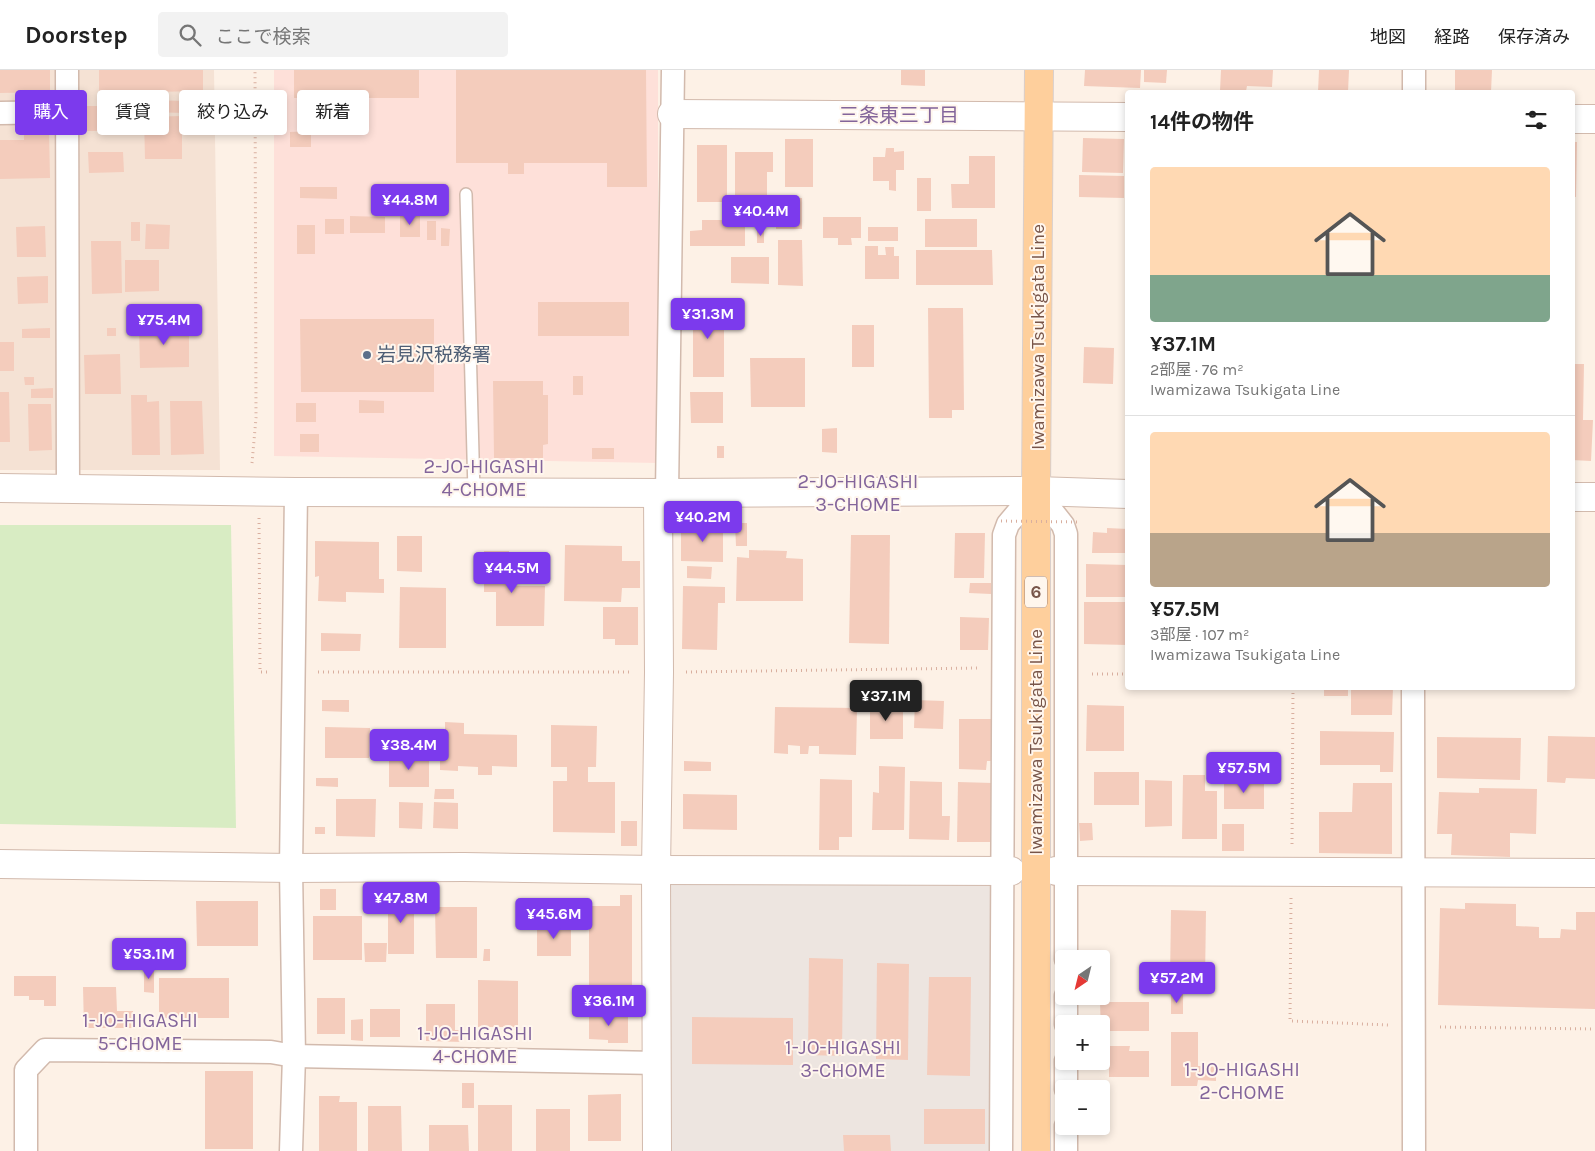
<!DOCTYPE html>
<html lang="ja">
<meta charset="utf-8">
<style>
:root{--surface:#fff;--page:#f2f2f2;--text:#222;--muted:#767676;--line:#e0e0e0;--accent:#7c3aed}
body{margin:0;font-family:Karla,"Noto Sans JP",sans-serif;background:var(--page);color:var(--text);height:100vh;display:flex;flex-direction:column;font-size:19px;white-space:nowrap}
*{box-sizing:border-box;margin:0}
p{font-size:16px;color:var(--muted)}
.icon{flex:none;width:28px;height:28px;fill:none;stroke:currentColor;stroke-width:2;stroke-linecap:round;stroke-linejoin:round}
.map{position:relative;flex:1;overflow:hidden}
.side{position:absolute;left:1125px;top:20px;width:450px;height:600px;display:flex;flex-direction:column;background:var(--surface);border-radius:5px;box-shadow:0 2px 8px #0003}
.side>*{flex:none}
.top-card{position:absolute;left:15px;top:20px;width:475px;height:45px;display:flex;gap:10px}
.needle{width:32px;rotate:215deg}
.buttons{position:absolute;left:1055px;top:880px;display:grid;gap:10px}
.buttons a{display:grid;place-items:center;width:55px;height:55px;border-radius:5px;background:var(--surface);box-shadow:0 2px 8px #0003;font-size:25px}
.price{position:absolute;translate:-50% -42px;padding:0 11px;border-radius:5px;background:var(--accent);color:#fff;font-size:16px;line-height:32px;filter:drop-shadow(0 1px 2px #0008)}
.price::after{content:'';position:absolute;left:50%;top:30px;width:15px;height:11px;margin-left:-8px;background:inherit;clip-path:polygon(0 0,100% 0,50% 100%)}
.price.active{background:#222;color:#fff}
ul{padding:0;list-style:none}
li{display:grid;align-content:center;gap:10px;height:265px;padding:0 25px}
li+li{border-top:1px solid var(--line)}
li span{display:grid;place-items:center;height:155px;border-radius:5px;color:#555}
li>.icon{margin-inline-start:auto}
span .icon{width:90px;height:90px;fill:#fffc;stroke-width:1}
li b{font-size:21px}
h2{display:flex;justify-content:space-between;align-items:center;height:60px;padding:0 25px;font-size:21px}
.tag{padding:0 18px;border-radius:5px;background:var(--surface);box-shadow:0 2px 8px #0003;font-size:18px;line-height:45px}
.tag.active{background:var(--accent);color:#fff}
header{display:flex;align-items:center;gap:30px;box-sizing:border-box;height:70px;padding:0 25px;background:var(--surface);border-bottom:1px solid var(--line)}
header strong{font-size:24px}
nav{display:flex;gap:28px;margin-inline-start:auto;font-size:18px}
.search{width:350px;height:45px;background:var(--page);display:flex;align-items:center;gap:12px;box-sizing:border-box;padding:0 18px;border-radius:5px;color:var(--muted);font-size:19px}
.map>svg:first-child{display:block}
.residential{fill:#f5e2d4}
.commercial{fill:#fee0d9}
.industrial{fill:#ede5e0}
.green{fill:#d8ecc3}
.building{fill:#f4ccbc}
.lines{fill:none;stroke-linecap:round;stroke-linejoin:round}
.service-casing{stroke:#d2baad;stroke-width:14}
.minor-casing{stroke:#d2baad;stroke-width:25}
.tertiary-casing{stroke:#d2baad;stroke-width:30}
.primary-casing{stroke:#d9cfcc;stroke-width:30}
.path{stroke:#d9af9f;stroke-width:3;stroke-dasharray:1 4;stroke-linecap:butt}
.service{stroke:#fff;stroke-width:11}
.minor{stroke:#fff;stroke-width:22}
.tertiary{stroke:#fff;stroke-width:28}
.primary{stroke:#fecf9c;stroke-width:28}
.path-bridge{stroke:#d9af9f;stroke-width:3;stroke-dasharray:1 4;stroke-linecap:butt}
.service-dot{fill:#5c6f8a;stroke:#fff6ed;stroke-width:2}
.labels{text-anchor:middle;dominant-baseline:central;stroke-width:4;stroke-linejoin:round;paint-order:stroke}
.shield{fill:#fff6ed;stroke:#a0857a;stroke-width:1}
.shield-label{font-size:18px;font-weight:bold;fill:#785549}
.street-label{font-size:19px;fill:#785549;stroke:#fff6ed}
.service-label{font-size:19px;fill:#4e5e75;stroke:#fff6ed;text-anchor:start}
.neighbourhood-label{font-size:20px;fill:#83659b;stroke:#fff6ed}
</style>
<header>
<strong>Doorstep</strong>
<div class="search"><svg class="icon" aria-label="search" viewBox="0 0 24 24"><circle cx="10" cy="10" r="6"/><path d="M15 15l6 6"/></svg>ここで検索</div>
<nav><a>地図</a><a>経路</a><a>保存済み</a></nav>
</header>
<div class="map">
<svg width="1595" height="1081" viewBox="0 0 1595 1081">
<rect width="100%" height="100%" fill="#fdf1e6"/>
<path class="residential" d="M0,0H214L220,400H0Z"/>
<path class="commercial" d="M274,0H658V393L274,386Z"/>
<path class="industrial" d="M664,810L993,812L992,1081H666Z"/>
<path class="green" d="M0,455H231L236,758L0,754Z"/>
<g class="building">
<path d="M0,0H50V22L0,23Z"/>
<path d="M99,0H203V21L99,23Z"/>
<rect x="294" y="0" width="125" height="28"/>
<path d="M456,0H646L647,117H607V93H524V104H508V93H456Z"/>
<path d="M901,0H925V16L901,15Z"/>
<path d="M1085,0H1141L1140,18L1084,16Z"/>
<path d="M1144,0H1167L1166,13L1144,12Z"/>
<path d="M1221,0H1273L1272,17L1247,16L1246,21H1220Z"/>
<path d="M1319,0H1349L1348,22H1318Z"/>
<path d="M1455,0H1492L1491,22L1455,21Z"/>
<path d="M148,30L185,31V43L147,42Z"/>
<path d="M86,36H127V61H87Z"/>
<path d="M182,46V89H145L144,47Z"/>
<path d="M311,61V77H290V62Z"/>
<path d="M49,62L50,108L0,109V70H24V63Z"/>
<path d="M1083,68L1124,69L1123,103L1082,102Z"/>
<rect x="785" y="69" width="28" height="48"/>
<path d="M1572,72H1577L1576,127H1572Z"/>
<rect x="697" y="75" width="30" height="57"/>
<path d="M886,78H894V82L904,81V100H896V121L889,120V111H873V87H885Z"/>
<path d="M88,82H123L124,102L89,103Z"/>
<path d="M735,82H773V102H767V134H735Z"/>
<path d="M969,86H995V138H952L951,114H969Z"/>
<path d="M1079,105L1124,106V128L1079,127Z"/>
<rect x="917" y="108" width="14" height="33"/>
<path d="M300,117H337V129L300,128Z"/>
<rect x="776" y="128" width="26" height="31"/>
<path d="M350,146L385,147V163H350Z"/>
<rect x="400" y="146" width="20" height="21"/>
<path d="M823,147H861V168H851L852,175H838V168H823Z"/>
<rect x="325" y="149" width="19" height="15"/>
<rect x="925" y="149" width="52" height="28"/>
<path d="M702,150H745V176H690V161L702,160Z"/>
<rect x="427" y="151" width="9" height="19"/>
<rect x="131" y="152" width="9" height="19"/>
<path d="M146,154L170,155L169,179H145Z"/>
<rect x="297" y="155" width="18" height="29"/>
<path d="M45,156L46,187H17L16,157Z"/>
<rect x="868" y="157" width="30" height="14"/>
<path d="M441,158L450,159L449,176H441Z"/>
<rect x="757" y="161" width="7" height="12"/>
<path d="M778,170H802L803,216L778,215Z"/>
<path d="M91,171H121L122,223L92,224Z"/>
<path d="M865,176H878V185H886L885,177H894V186H899V209H865Z"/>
<path d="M916,180H992L993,215H916Z"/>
<path d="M731,187H769V214L731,213Z"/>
<path d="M125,190H159V221L125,222Z"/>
<path d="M48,206V233L18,234L17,207Z"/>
<rect x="538" y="232" width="91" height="34"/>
<rect x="693" y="232" width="31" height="75"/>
<path d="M928,238H963L964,340H952V348H929Z"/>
<path d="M300,249H434V322H301Z"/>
<path d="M189,255V297L140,298L139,256Z"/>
<rect x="852" y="255" width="22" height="42"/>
<path d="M50,258V268H22V259Z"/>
<rect x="107" y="258" width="9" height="8"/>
<rect x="0" y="272" width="14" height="29"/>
<path d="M1084,277L1114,278L1113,314L1083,313Z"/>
<path d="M120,284L121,324H85L84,285Z"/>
<path d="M750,288H805V337H751Z"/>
<path d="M1572,294H1584L1583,350H1593L1591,391L1572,390Z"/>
<rect x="573" y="306" width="10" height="19"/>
<path d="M24,307H34V315H25Z"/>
<path d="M493,311H543V325H548V374L543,375V388H494Z"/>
<path d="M53,318V328H31V319Z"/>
<path d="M0,322H9L10,372H0Z"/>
<path d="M690,322H723V353H691Z"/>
<path d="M131,325H147V332L159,331L160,385H132Z"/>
<path d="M359,330L384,331V343H359Z"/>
<path d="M170,331H202L204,384L171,385Z"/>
<rect x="296" y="333" width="20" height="19"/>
<path d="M28,334H51L52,380L29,381Z"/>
<path d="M837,358V383L822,382V359Z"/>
<rect x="300" y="364" width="19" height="18"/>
<rect x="717" y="376" width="7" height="12"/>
<rect x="592" y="378" width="22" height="11"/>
<path d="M697,452L723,453V492L681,491V459H697Z"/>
<path d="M735,453H747V476H736Z"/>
<path d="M1107,458L1128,459V483H1092L1093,462L1107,463Z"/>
<path d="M955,463H985L984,508H954Z"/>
<path d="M851,465H890L889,574L849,573Z"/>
<path d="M397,466H422V502L397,501Z"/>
<path d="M315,471L379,472V509H384V523L346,522V532L318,531L319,506L315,507Z"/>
<path d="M565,475L622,476V491H640V518H622L621,532L564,531Z"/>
<path d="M749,480L787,481L786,488L803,489V531H736L737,487L749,488Z"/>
<path d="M484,481H509V516H545L544,556H496V522H484Z"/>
<path d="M1086,494L1128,495V527H1086Z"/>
<path d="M687,496L712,497L711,509L687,508Z"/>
<path d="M970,513H991V524L969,523Z"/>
<path d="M683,516L725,517V533H718L717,580L682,579Z"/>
<path d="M400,517L446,518V578H399Z"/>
<path d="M1084,532H1128V548H1125L1128,575L1084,574Z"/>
<path d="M603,537H638V575H615V569H603Z"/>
<path d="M960,547L989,548L988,580H960Z"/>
<path d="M321,563L361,564L360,581H321Z"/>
<rect x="1324" y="618" width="24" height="8"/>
<path d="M1351,618H1393L1392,645H1351Z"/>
<rect x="1435" y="618" width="33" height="2"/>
<path d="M322,630H349V642L322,641Z"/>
<path d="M915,630L944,631L943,659L914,658Z"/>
<rect x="870" y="634" width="33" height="35"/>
<path d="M1087,635L1124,636V681H1086Z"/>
<path d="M775,637L857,638L856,685L819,684V676H809L808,684H800V676L788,675V684L774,683Z"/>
<path d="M959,649H991V691H987L986,700L959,699Z"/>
<path d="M445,652L464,653V664L517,665V697L492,696V705H478V697L458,696V701L440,700V676H445Z"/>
<path d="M551,655L597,656L596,697H588V712H615V763L553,762V711H567V697H551Z"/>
<path d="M325,657L370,658L369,688H325Z"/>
<path d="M1320,661L1394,662L1393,702H1380V695H1320Z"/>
<path d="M1548,666L1595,667V709L1566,708L1565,713L1547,712Z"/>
<path d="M1437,667L1521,668L1520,710L1437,708Z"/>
<path d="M389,684L429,685V717H389Z"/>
<path d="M684,691L711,692V701H684Z"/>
<path d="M879,696L905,697L904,760H872L873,722L879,723Z"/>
<rect x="1094" y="702" width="45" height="33"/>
<path d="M1183,705H1205V721H1217V769H1182Z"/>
<path d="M316,708H338V717L316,716Z"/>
<path d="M1224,708L1264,709V739H1224Z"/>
<path d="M820,709L852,710V767H839V780H819Z"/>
<path d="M1145,710L1172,711V756L1145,757Z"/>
<path d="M910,711L942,712V746H950L949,770L909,769Z"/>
<path d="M958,712L993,713L992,772H957Z"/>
<path d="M1353,713H1392V784L1319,783V742H1352Z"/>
<path d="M1479,718L1537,719L1536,764L1510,763V787L1451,785L1452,764H1437L1439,722L1479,723Z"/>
<path d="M435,719H454V729H434Z"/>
<path d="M683,724L737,725V760L683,759Z"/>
<path d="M336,729H376L375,767L336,766Z"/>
<path d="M399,732L423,733L422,759L399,758Z"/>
<path d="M434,732L458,733V759L433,758Z"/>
<rect x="621" y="751" width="16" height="25"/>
<path d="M1079,753H1092L1093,770L1080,771Z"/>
<rect x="1222" y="754" width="22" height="27"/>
<rect x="315" y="757" width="10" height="7"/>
<rect x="320" y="819" width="16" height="21"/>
<rect x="388" y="823" width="26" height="61"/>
<path d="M620,825H632V937L619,938V928H589V836H620Z"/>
<path d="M196,831H258V876H197Z"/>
<path d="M1465,833L1516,834V856L1539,857V868H1560L1561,859L1576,860V842H1595V939L1438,935L1440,838L1465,839Z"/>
<path d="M435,837H477V888H436Z"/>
<path d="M1171,840L1206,841L1205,911L1170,910Z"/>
<rect x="313" y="846" width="49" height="44"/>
<rect x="537" y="853" width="34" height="33"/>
<path d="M364,873H387L386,892H365Z"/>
<path d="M484,879H490V891H483Z"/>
<path d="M809,888L843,889L842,986L808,985Z"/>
<path d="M877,893L909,894L908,990L876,989Z"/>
<path d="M144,897H154V923L144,922Z"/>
<path d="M14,906H56V936H44V930H29V926H14Z"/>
<path d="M929,907H971L970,1006L927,1005Z"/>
<rect x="159" y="908" width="70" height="40"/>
<path d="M478,910L518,911V957H478Z"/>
<path d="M83,917H116L117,941H133V958H84Z"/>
<rect x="1171" y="923" width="12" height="21"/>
<rect x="317" y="928" width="28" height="36"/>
<path d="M1100,932H1149V961H1101Z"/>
<path d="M426,934H455V960H463V972L426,971Z"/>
<rect x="370" y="939" width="30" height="28"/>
<path d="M589,943H628V973H608V970L589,969Z"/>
<path d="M692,947L793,948V995L692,994Z"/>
<path d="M363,949V971L351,970V950Z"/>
<path d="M1171,962H1198V996H1216V1011L1198,1010L1197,1016H1171Z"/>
<path d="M1101,976H1130L1129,981H1149V1007H1109V998H1101Z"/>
<rect x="205" y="1001" width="48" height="78"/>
<rect x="462" y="1013" width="12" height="25"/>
<path d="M621,1024V1071H588V1025Z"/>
<path d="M319,1026H340L339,1032H357V1081H319Z"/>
<rect x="478" y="1035" width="34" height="46"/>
<path d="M368,1036H401L402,1081H368Z"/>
<rect x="536" y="1039" width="34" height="42"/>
<rect x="924" y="1039" width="61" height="35"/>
<path d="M429,1055H468L469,1081H429Z"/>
<path d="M843,1065H890L891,1081H844Z"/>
</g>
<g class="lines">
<g class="service-casing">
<path id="service" d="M466,124L474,422"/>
</g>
<g class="minor-casing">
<g id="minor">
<path d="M67,0L68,419"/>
<path d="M1414,22V0"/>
<path d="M0,43L67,42"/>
<path d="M667,423L673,0"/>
<path d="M1413,618L1414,1081"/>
<path d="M1066,926V954"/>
<path d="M1066,991V1019"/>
<path d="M1066,1056V1081"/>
<path d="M26,1081V1000L45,980L271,982L294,986L657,993"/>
<path d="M291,1081L294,986L291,798L296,422"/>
<path d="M1001,1081L1004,465L1008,454L1036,421L1063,455L1066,464V889"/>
</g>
</g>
<g class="tertiary-casing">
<g id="tertiary">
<path d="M672,44L1128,47"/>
<path d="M1572,49H1595"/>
<path d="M0,418L296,422L667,423L1036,421L1128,424"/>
<path d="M1572,427H1595"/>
<path d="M0,794L291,798L464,797L656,800L1011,801"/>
<path d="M1056,801L1595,803"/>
<path d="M657,1081L656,800L659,602L658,423"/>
</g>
</g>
<g class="primary-casing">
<path id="primary" d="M1036,1081V421L1039,0"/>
</g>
<g class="path">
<path d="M252,393L256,348L255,0"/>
<path d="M259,448L260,602H269"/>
<path d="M318,602H632"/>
<path d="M686,602L979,598"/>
<path d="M1092,604H1128"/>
<path d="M1292,774L1293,618"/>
<path d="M1291,828L1290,951L1388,955"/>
<path d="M1440,957L1595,959"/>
</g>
<use href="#service" class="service"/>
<use href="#minor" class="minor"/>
<use href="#tertiary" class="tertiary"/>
<use href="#primary" class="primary"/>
<path class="path-bridge" d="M1001,451L1078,452"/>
</g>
<circle class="service-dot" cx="367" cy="285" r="5"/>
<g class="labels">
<rect class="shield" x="1025" y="506.5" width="22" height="31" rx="4"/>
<g class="shield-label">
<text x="1036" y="522">6</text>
</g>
<g class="street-label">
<text transform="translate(1038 267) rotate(-90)">Iwamizawa Tsukigata Line</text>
<text transform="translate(1036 672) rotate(-90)">Iwamizawa Tsukigata Line</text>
</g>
<g class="service-label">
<text x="377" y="285">岩見沢税務署</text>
</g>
<g class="neighbourhood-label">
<text x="899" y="45">三条東三丁目</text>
<text x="484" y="396">2-JO-HIGASHI<tspan x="484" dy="23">4-CHOME</tspan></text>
<text x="858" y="411">2-JO-HIGASHI<tspan x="858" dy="23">3-CHOME</tspan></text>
<text x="140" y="950">1-JO-HIGASHI<tspan x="140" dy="23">5-CHOME</tspan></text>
<text x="475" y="963">1-JO-HIGASHI<tspan x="475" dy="23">4-CHOME</tspan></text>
<text x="843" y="977">1-JO-HIGASHI<tspan x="843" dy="23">3-CHOME</tspan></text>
<text x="1242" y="999">1-JO-HIGASHI<tspan x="1242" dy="23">2-CHOME</tspan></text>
</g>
</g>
</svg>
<div class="buttons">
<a><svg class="needle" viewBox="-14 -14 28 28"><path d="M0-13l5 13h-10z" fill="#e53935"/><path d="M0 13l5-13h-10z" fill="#767676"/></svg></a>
<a>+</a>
<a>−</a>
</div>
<b class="price" style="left:410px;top:156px">¥44.8M</b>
<b class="price" style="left:761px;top:167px">¥40.4M</b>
<b class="price" style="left:708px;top:270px">¥31.3M</b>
<b class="price" style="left:164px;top:276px">¥75.4M</b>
<b class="price" style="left:703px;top:473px">¥40.2M</b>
<b class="price" style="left:512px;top:524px">¥44.5M</b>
<b class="price active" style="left:886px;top:652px">¥37.1M</b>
<b class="price" style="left:409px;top:701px">¥38.4M</b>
<b class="price" style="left:1244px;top:724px">¥57.5M</b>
<b class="price" style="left:401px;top:854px">¥47.8M</b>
<b class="price" style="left:554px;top:870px">¥45.6M</b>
<b class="price" style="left:149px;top:910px">¥53.1M</b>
<b class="price" style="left:1177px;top:934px">¥57.2M</b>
<b class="price" style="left:609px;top:957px">¥36.1M</b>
<div class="top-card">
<a class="tag active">購入</a>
<a class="tag">賃貸</a>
<a class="tag">絞り込み</a>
<a class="tag">新着</a>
</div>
<section class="side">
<h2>14件の物件<svg class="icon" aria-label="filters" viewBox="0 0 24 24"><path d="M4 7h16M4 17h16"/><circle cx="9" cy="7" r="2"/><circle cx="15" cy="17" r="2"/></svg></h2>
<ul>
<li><span style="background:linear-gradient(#ffd9b3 70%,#7fa58c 0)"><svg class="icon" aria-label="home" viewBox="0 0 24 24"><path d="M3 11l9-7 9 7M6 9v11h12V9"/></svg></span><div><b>¥37.1M</b><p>2部屋 · 76 m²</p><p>Iwamizawa Tsukigata Line</p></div></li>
<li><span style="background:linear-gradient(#ffd9b3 65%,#b9a48a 0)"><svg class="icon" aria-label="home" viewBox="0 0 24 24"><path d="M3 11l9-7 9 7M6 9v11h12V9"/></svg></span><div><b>¥57.5M</b><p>3部屋 · 107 m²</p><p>Iwamizawa Tsukigata Line</p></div></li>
</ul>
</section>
</div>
